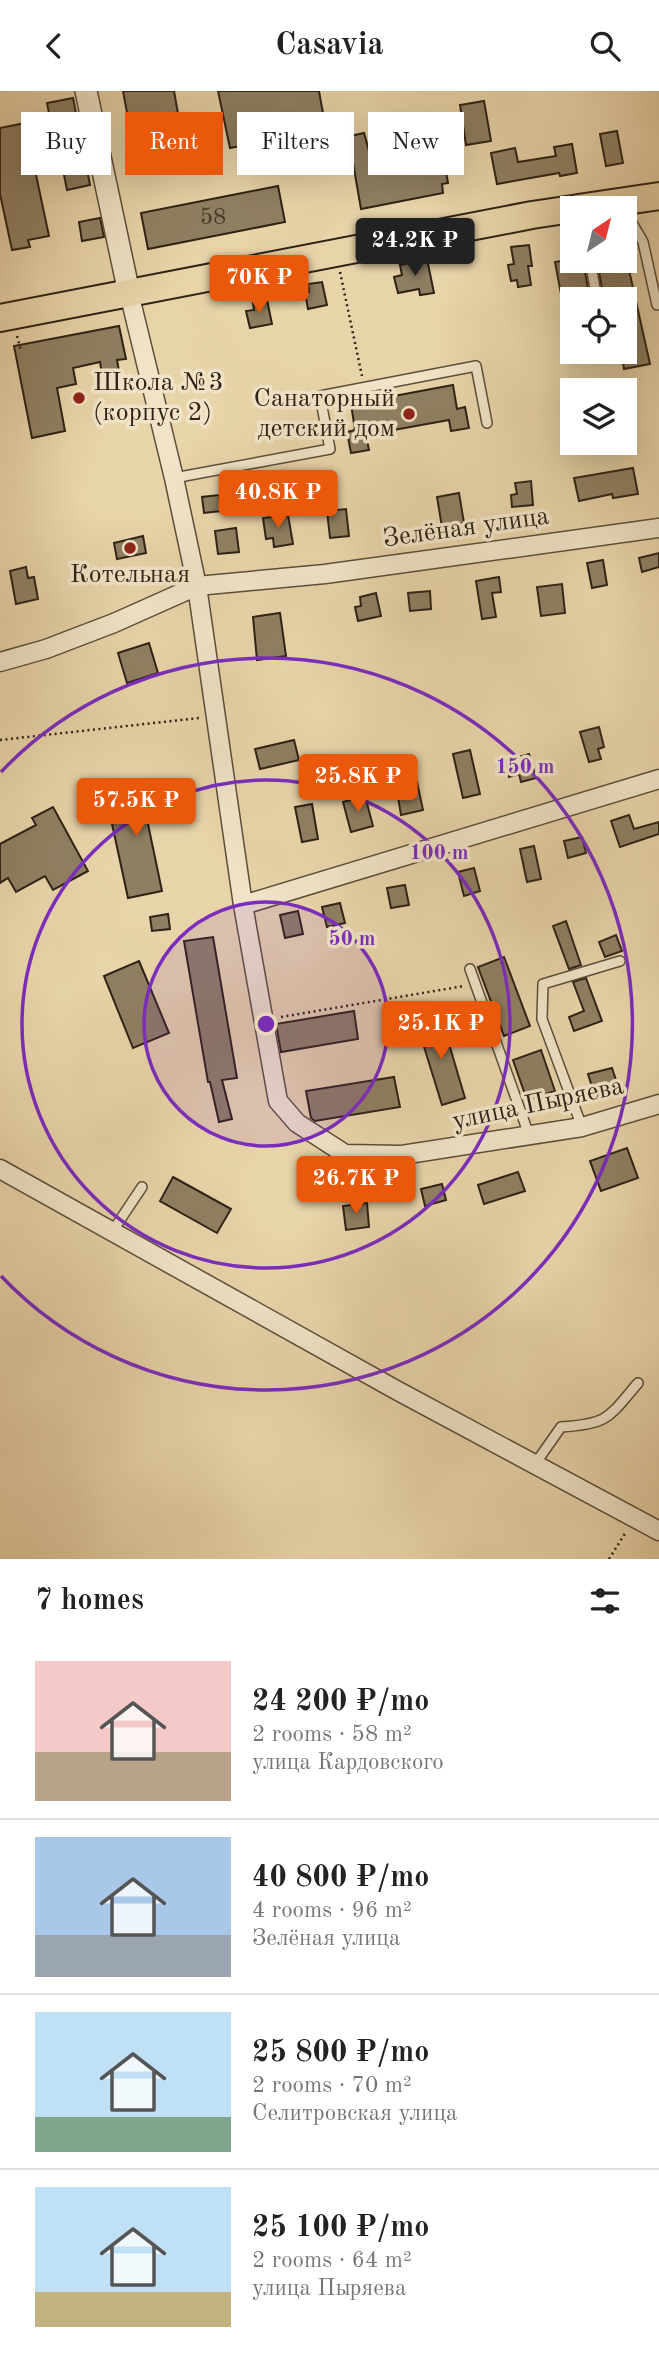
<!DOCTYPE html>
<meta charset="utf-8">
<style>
:root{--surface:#fff;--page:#f2f2f2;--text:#222;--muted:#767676;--line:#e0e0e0;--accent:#ea580c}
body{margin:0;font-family:"Old Standard TT",serif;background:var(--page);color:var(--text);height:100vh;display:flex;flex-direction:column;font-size:26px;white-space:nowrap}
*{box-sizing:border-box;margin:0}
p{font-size:23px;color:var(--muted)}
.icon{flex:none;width:38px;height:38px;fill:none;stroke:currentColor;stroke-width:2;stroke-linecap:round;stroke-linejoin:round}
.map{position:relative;height:1468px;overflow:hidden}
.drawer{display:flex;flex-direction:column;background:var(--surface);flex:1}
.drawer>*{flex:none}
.banner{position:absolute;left:21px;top:21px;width:618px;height:63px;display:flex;gap:14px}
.needle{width:46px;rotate:35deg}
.buttons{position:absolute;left:560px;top:105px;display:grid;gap:14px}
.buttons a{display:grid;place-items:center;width:77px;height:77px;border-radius:0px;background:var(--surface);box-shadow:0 7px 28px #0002;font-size:35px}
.price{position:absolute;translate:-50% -60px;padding:0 16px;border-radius:7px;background:var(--accent);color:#fff;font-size:23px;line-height:46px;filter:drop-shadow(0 2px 4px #0008)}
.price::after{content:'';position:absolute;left:50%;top:42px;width:21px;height:16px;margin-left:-10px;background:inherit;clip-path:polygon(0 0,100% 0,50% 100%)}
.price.active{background:#222;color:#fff}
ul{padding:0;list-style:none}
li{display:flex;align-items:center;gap:21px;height:175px;padding:0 35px}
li+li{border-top:2px solid var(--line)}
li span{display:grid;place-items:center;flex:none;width:196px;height:140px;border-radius:0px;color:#555}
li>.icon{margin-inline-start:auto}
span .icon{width:84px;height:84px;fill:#fffc;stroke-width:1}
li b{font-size:30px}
h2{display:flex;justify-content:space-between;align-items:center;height:84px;padding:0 35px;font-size:30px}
.pill{padding:0 24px;border-radius:0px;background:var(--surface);box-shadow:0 7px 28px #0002;font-size:24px;line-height:63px}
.pill.active{background:var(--accent);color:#fff}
header{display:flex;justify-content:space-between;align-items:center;height:91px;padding:0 35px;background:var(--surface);font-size:32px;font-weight:600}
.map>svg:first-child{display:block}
.building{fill:#8f7f62;stroke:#2e2216;stroke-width:2}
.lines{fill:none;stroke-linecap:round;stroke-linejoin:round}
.service-casing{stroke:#5c4e3b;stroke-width:12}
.minor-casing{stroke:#5c4e3b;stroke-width:21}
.tertiary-casing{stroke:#5c4e3b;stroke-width:24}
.primary-casing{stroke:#2e2216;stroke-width:30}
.path{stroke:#2e2216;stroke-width:2.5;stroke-dasharray:2 3.5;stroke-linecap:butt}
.service{stroke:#f0e3c7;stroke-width:9}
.minor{stroke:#f0e3c7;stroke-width:18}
.tertiary{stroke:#f0e3c7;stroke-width:21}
.primary{stroke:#e8d4a9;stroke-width:26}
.ring{fill:none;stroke:#7b2cbf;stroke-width:3.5}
.poi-dot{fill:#8f2418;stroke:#f0e3c7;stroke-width:2.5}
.labels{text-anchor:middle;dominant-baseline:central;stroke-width:7;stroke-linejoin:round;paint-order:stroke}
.number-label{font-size:23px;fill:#463929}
.poi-label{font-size:26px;fill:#2e2216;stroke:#f0e3c7;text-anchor:start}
.street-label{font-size:26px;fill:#2e2216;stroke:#f0e3c7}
.centre{fill:#7b2cbf;stroke:#f0e3c7;stroke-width:3.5}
.ring-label{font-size:21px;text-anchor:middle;font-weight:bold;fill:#7b2cbf;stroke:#f0e3c7;stroke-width:7;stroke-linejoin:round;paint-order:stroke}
</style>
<header><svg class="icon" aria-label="back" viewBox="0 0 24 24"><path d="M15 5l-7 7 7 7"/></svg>Casavia<svg class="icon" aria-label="search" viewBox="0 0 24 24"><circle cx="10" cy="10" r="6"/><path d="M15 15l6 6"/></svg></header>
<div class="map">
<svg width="659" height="1468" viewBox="0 0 659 1468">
<rect width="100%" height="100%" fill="#e8d4a9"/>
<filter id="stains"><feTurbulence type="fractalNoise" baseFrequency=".00286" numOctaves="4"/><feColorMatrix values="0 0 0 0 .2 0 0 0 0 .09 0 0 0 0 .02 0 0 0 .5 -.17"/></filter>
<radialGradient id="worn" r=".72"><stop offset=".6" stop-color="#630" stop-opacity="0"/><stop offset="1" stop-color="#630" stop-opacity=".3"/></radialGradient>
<g class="building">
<path d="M123,0H174L182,45L133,54Z"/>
<path d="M218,0H319L328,50L364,42L375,81L406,76L403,62L435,57L439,77L445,75L448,92L442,93L443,102L361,118L352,66L291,77L285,46L230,57Z"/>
<path d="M73,7L90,94L67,99L58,53L55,54L47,12Z"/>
<path d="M484,10L491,50L466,54L460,14Z"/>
<path d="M25,32L49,145L28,149L30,156L12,159L0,103V37Z"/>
<path d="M617,40L623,72L606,75L600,43Z"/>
<path d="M572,53L577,82L560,85L559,82L497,93L491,62L515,57L518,71L556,65L554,56Z"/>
<path d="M278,95L285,131L148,158L141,122Z"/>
<path d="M100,127L104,146L82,150L79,131Z"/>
<path d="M529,154L532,175H528L531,194L518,196L517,189L511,190L508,174L514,173L511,156Z"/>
<path d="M427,168L434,202L420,204L419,198L398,202L394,186L402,184L400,174Z"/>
<path d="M572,168L583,170L590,208H562L555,171Z"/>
<path d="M597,170H627L650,273L624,278L621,261H625V208H604Z"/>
<path d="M322,191L327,214L308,218L305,202L309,201L308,193Z"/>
<path d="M267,209L272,233L250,237L246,220L254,219L253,212Z"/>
<path d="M119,235L126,268L117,269L119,280L102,283L100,271L73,277L76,293L57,297L65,340L32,347L14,255Z"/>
<path d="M453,294L457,318L465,316L469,337L451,340L449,329L366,344L369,359L351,362L347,341L355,339L351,313Z"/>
<path d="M633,377L638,403L613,407L612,403L579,410L574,387Z"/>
<path d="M531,390L533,414L512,416L511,404L517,403L515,392Z"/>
<path d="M459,402L464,432L442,436L437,406Z"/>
<path d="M219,404L221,420L204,422L202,406Z"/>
<path d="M346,418L349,445L330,447L327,420Z"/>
<path d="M288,424L293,453L274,456L273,447L266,448L263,427Z"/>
<path d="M236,437L239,461L218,463L215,440Z"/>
<path d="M143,445L146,462L117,468L114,452Z"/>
<path d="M659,462V476L642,481L639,467Z"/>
<path d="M603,469L607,494L592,497L587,472Z"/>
<path d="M26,476L28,487L34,486L38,508L16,513L10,480Z"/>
<path d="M499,486L501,501L492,502L496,526L482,528L476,490Z"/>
<path d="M562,493L565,522L541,525L537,496Z"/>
<path d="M430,500L431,518L410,520L408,502Z"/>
<path d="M376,502L381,525L358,530L355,516L361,515L360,506Z"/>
<path d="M280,522L286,565L257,569L253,526Z"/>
<path d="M149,552L158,582L127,592L118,562Z"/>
<path d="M599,636L604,656L598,658L601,668L589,671L580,641Z"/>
<path d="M294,649L299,669L260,678L255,658Z"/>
<path d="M470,659L480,703L463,707L453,663Z"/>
<path d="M529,663L536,687L521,691L519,683L509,686L505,670Z"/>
<path d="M167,691L171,706L144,714L162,800L128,807L106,705L140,698V700Z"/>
<path d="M417,691L423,719L401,724L398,706L405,705L403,694Z"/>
<path d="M365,705L373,735L351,741L343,711Z"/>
<path d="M312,713L318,748L302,751L295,716Z"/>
<path d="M53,716L88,780L53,799L45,785L16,801L8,787L0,792V753L36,734L32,727Z"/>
<path d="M629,724L634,738L659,731V743L620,756L611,730Z"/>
<path d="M582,746L586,762L568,767L564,750Z"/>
<path d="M534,755L541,788L527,791L520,758Z"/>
<path d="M474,777L480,800L464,805L458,781Z"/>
<path d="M405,794L409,814L391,817L387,797Z"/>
<path d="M340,812L345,832L327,836L322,816Z"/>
<path d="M298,820L303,843L285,847L280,824Z"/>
<path d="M168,823L170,838L152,840L150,826Z"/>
<path d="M566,830L581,874L569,878L553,835Z"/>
<path d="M616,844L622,860L605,866L599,851Z"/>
<path d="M213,846L237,987L222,989L232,1028L219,1031L210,991H208L184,850Z"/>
<path d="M504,866L530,935L504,945L478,876Z"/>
<path d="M139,870L169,942L133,957L104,885Z"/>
<path d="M586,887L602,930L574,940L569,926L584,920L573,891Z"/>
<path d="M354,920L358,948L281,961L276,933Z"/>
<path d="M441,926L465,1007L442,1014L417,933Z"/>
<path d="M541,959L555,1000L527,1009L513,969Z"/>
<path d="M612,977L618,995L594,1002L588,983Z"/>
<path d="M394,986L400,1016L315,1030L311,1027L306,1000Z"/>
<path d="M627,1057L638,1087L601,1100L590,1070Z"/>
<path d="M518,1081L525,1100L484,1113L478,1094Z"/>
<path d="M173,1086L231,1118L217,1142L160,1110Z"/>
<path d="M442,1093L446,1109L425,1115L421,1098Z"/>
<path d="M367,1112L369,1136L346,1139L343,1115Z"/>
</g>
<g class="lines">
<g class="service-casing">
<g id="service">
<path d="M625,113L627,123L643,151L657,214"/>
<path d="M590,170L597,208"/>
<path d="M174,387L330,358L320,305L476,275L487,332"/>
<path d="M470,878L529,1044"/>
<path d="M582,1036L542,928L543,893L620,870"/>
<path d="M112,1141L142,1096"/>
<path d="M535,1373L561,1336C609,1333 608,1327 638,1292"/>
</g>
</g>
<g class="minor-casing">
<g id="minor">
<path d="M129,202L174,387L197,495L243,814L278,1010L297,1032L345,1063L402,1064L582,1036L659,1013"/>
<path d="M0,571L46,558L114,532L197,495L325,483L659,437"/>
<path d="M243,814L659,688"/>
<path d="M0,1078L398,1300L659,1440"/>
</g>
</g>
<g class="tertiary-casing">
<path id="tertiary" d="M86,0L129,202"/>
</g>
<g class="primary-casing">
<g id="primary">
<path d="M578,117L659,105"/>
<path d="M0,227L532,124L572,118"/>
</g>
</g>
<g class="path">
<path d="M340,181L362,285"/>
<path d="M17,245L21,260"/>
<path d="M0,649L199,627"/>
<path d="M281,926L464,895"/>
<path d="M609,1468L626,1441"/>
</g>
<use href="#service" class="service"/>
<use href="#minor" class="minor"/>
<use href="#tertiary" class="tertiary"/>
<use href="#primary" class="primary"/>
</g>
<circle cx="266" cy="933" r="122" fill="#7b2cbf" fill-opacity=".12"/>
<g class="ring">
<circle cx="266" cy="933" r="122"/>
<circle cx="266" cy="933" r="244"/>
<path d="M1 681A366 366 0 1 1 1 1185"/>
</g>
<g class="poi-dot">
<circle cx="79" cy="307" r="7"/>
<circle cx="409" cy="323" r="7"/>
<circle cx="130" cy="457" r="7"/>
</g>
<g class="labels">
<g class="number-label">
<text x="213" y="126">58</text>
</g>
<g class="poi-label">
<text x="93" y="292">Школа №3<tspan x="93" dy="30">(корпус 2)</tspan></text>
<text x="395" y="308" text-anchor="end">Санаторный<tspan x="395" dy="30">детский дом</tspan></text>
<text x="130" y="484" text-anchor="middle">Котельная</text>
</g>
<g class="street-label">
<text transform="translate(466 437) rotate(-8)">Зелёная улица</text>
<text transform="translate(538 1013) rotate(-12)">улица Пыряева</text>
</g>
</g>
<circle cx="266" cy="933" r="10" class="centre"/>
<g class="ring-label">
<text x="525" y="682">150 m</text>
<text x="439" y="768">100 m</text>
<text x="352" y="854">50 m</text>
</g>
<rect width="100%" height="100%" filter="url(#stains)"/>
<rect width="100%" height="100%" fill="url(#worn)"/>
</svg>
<div class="buttons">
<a><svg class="needle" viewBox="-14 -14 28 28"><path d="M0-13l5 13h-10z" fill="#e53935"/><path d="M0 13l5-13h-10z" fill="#767676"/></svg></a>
<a><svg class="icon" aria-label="locate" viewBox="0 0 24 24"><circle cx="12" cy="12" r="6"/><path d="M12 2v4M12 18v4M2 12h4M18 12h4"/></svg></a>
<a><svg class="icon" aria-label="layers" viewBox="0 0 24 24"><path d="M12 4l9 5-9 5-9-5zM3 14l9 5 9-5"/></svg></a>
</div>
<b class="price active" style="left:415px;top:187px">24.2K ₽</b>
<b class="price" style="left:259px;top:224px">70K ₽</b>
<b class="price" style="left:278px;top:439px">40.8K ₽</b>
<b class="price" style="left:358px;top:723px">25.8K ₽</b>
<b class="price" style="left:136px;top:747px">57.5K ₽</b>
<b class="price" style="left:441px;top:970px">25.1K ₽</b>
<b class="price" style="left:356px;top:1125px">26.7K ₽</b>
<div class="banner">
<a class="pill">Buy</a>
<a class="pill active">Rent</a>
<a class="pill">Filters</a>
<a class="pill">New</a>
</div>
</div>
<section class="drawer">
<h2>7 homes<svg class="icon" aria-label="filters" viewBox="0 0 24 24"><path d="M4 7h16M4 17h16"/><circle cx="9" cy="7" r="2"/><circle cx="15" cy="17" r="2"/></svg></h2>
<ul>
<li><span style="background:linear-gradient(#f6c9c9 65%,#b9a48a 0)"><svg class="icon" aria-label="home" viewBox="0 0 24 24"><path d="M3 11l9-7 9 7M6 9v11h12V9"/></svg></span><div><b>24 200 ₽/mo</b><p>2 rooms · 58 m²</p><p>улица Кардовского</p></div></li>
<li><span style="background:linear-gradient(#a9c7e8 70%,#9aa5b1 0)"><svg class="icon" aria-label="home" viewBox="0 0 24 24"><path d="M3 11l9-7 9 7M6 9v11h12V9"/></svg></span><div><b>40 800 ₽/mo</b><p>4 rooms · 96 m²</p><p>Зелёная улица</p></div></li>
<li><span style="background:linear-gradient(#bfe0f5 75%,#7fa58c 0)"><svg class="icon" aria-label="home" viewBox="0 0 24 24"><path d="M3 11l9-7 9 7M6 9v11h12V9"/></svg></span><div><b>25 800 ₽/mo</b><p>2 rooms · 70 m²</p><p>Селитровская улица</p></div></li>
<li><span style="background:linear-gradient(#bfe0f5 75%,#c2b280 0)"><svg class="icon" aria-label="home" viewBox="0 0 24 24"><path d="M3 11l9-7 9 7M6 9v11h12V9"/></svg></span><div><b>25 100 ₽/mo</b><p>2 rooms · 64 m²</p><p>улица Пыряева</p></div></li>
</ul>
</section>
